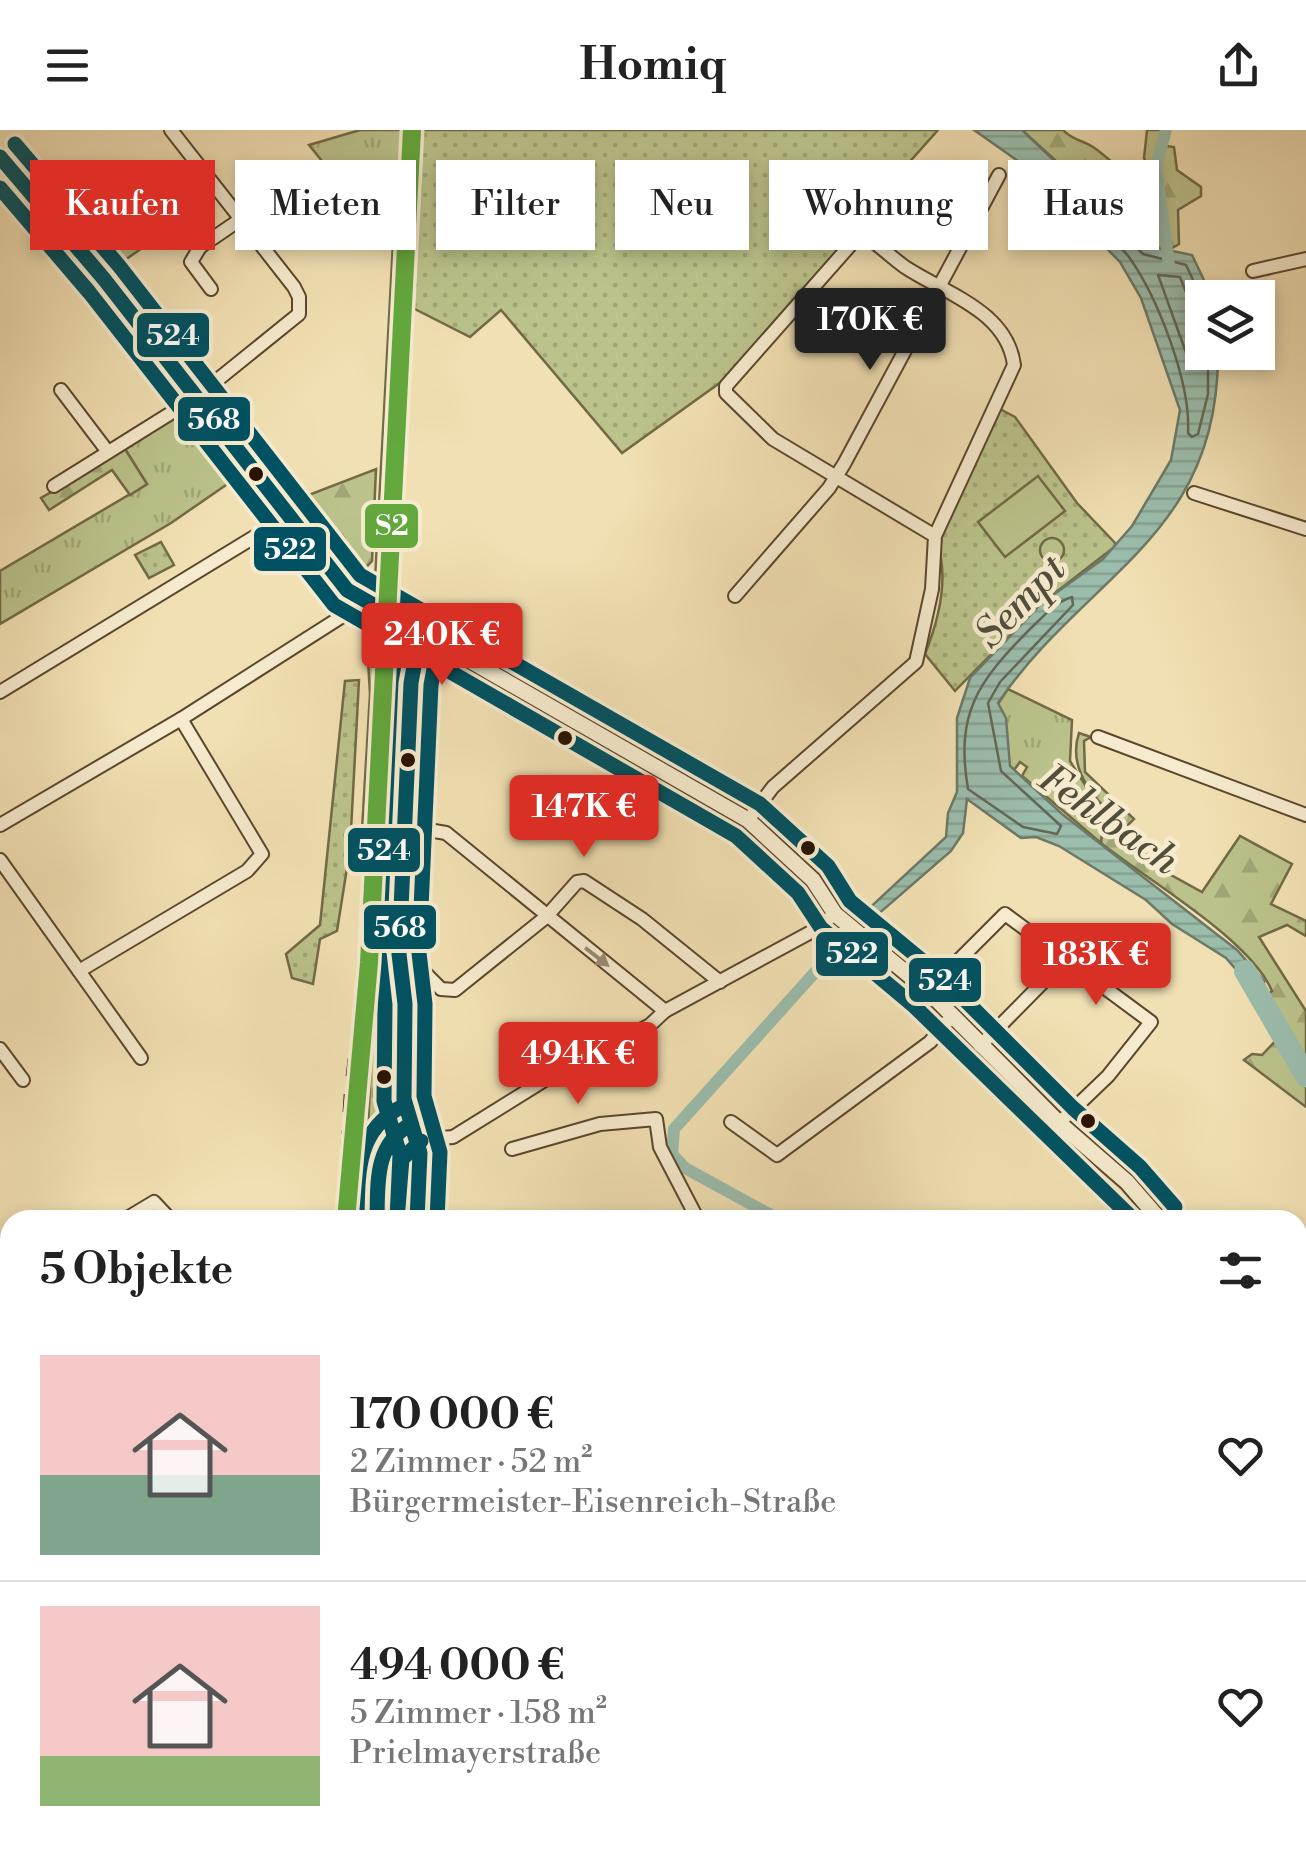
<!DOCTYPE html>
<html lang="de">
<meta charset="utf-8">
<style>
:root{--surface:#fff;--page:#f2f2f2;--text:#222;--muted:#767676;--line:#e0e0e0;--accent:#d93025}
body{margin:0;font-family:"Libre Bodoni",serif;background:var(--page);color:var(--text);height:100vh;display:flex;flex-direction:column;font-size:38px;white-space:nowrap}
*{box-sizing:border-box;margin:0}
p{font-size:32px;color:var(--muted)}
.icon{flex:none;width:55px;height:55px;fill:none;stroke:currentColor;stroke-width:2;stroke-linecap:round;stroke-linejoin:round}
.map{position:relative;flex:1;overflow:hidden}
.details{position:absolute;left:0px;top:1080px;width:1308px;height:642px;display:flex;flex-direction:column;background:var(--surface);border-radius:30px 30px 0 0;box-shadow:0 5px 15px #0003}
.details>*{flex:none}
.banner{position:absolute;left:30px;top:30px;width:1248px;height:90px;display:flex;gap:20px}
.tools{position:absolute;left:1185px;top:150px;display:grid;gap:20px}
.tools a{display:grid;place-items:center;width:90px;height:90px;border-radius:0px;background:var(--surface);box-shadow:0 5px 15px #0003;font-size:50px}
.price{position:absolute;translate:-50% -85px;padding:0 22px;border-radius:10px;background:var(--accent);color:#fff;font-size:32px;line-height:65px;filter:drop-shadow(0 2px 5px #0008)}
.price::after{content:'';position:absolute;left:50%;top:60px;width:30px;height:22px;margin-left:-15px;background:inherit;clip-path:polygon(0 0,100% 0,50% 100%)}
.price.current{background:#222;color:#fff}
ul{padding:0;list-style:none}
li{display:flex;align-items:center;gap:30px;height:250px;padding:0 40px}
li+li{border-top:2px solid var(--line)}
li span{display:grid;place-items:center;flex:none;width:280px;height:200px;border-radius:0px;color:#555}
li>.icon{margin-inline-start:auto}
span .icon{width:120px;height:120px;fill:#fffc;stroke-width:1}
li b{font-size:42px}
h2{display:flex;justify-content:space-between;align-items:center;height:120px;padding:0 40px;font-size:42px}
.chip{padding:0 35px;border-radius:0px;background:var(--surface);box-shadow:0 5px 15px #0003;font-size:35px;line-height:90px}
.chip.current{background:var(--accent);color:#fff}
header{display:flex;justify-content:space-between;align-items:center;height:130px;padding:0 40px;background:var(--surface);font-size:45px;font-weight:700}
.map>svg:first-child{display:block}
.grass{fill:url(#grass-tufts);stroke:#726a46;stroke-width:2.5}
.forest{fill:url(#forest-firs);stroke:#726a46;stroke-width:2.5}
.park{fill:url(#park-dots);stroke:#726a46;stroke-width:2.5}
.pitch{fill:#bbc28b;stroke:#726a46;stroke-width:2.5}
.water{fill:url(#water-rules);stroke:#6d7967;stroke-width:2.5}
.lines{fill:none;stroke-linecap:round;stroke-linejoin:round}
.shore{stroke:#626856;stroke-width:2.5}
.canal{stroke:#9bbdac;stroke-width:12}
.river{stroke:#9bbdac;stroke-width:22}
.minor-casing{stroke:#5b462d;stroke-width:16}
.tertiary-casing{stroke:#5b462d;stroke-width:19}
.minor{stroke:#f6ebce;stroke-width:12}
.tertiary{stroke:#f6ebce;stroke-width:15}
.rail{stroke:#291200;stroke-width:4;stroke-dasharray:18 18;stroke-linecap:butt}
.bus-1-casing{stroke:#f6ebce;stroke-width:22}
.bus-2-casing{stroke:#f6ebce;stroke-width:22}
.bus-3-casing{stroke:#f6ebce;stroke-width:22}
.bus-1{stroke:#005262;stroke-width:15}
.bus-2{stroke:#005262;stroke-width:15}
.bus-3{stroke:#005262;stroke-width:15}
.rail-1-casing{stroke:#f6ebce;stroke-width:25}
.rail-1{stroke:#62a83c;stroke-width:18}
.oneway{fill:#9a8971}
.bus-dot{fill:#291200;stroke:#f6ebce;stroke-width:4}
.labels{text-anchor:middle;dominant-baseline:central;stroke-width:9;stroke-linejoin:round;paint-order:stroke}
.water-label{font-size:40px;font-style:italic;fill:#514e3c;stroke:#f6ebce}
.line-badge{stroke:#f6ebce;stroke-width:4}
.badge-label{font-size:28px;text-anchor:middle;font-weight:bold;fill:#fff}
</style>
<header><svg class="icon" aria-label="menu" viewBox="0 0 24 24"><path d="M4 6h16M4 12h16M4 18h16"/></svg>Homiq<svg class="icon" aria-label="share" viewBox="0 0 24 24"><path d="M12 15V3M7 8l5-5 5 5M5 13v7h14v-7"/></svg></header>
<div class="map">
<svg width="1306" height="1721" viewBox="0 0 1306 1721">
<defs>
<pattern id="grass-tufts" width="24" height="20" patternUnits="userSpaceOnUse" patternTransform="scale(2.5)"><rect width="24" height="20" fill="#bbc28b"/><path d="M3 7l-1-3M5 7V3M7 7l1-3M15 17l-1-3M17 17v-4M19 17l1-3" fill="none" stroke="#a1a676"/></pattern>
<pattern id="forest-firs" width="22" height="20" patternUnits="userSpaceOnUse" patternTransform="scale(2.5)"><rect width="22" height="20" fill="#bbc28b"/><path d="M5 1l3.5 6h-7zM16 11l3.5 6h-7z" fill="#a1a676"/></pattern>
<pattern id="park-dots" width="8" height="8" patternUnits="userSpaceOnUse" patternTransform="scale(2.5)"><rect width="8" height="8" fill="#bbc28b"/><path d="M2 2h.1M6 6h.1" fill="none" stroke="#a1a676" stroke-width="1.8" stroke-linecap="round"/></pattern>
<pattern id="water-rules" width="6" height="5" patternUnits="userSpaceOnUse" patternTransform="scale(2.5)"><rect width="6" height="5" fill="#9bbdac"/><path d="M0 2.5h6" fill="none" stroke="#86a192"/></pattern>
</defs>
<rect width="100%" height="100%" fill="#f1e0b3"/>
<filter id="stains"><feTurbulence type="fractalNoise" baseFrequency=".002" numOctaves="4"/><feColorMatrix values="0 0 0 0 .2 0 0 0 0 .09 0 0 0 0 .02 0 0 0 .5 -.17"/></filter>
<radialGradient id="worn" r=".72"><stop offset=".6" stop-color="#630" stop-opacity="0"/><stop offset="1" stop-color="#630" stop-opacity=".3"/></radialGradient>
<g class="grass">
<path d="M360,0H405L382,469L374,462L375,450L395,76C388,48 364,54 340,53L309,15Z"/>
<path d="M132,64L162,104L115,137L84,99Z"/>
<path d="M190,277L242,344L171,393L0,494V441L147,354L125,319Z"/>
<path d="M373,491L381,495L367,718L361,717L370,564L366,497Z"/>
<path d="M390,501L404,509L407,518L399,577L384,988H374L364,1090Z"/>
<path d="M1008,559L1072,590L1070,631L1104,685L1101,713L1022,646L1027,637L1020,632L1014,640L1010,636L998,574Z"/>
<path d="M1079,603L1091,607L1084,611L1085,642L1134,689L1125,698C1098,672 1066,642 1079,603Z"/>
</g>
<g class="forest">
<path d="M1022,0H1063C1072,10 1082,10 1093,17C1111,29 1121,44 1142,52L1150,41L1144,28L1147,0H1163L1159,15L1174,17L1177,40L1201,57V66L1178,80L1179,114L1167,121L1149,116Z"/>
<path d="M125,319L147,354L130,365L112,340L49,380L41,368Z"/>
<path d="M376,339L372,431L358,446L350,444L293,371Z"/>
<path d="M1104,685L1162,740L1202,762L1240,706L1292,734L1271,774L1306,791V806L1287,795L1259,807L1306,881V977L1244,930L1252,924L1262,925L1281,905L1260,870L1272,861C1250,809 1147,750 1101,713Z"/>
</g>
<g class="park">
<path d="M419,0H938L881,64L858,98L721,252L622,323L501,180L470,207L409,176Z"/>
<path d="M996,277L1015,287L1077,373L1117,415L1042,473L955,561L925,524C939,489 950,446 936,410Z"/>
<path d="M161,412L174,435L149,448L135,425Z"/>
<path d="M359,550L350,719L337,801L320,809L313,854L292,848L286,824L320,795L345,551Z"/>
</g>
<g class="pitch">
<path d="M1038,346L1065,381L1005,427L978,392Z"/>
<circle cx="1052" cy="420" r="12"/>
</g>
<path class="water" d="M974,0H1022L1063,39L1106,69L1149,116L1192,125L1212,167L1202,168V222L1218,223C1219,408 1085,444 998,573L1006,588L1010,636L1062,684L1237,820L1264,851V866L1258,865L1226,828L1172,794L1146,770L1059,716L1036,707L1021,708L967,669L963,703L951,721L869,792L846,822L834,811L946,707L948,683L957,662V588L970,548L1042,473L1103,429L1132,396L1171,330L1180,280L1141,168L1120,132L1078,89L1058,59Z"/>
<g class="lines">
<g class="shore">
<path d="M1202,169L1186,135L1143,124L1086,67L1080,69C1082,91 1115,109 1129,127C1158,168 1191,253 1188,303L1192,307L1198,304L1208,264V222"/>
<path d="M1202,187L1192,177L1180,147L1158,145L1188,228L1194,227L1202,208"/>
<path d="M1072,467L1073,475L1000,552L988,573L1001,641L1061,696L1057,704L1023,697L968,659C955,583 978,552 1029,500C1042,488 1055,472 1072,467Z"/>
</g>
<g class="canal">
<path d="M1166,0L1156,37L1169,135"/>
<path d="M780,1090L685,1038L672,1024L674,999L826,830"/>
<path d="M1053,1712L1069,1721"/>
</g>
<path class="river" d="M1245,841L1306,946"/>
<g class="minor-casing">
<g id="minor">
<path d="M215,57L182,93L200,117L241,89"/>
<path d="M161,109L182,93"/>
<path d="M200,117L191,132L211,159"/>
<path d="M1253,141L1306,129"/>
<path d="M61,260L108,322"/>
<path d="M54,356L195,268L299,184V167L294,157L171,0"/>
<path d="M1194,363L1306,399"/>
<path d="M735,466L829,358L844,334L999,45"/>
<path d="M0,562L287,387"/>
<path d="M415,569L430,536L453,520"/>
<path d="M1098,607L1306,685"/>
<path d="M748,690L773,657L916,532L932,459L935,406L1014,235C1007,181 946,164 905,137C891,127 877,113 861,103L726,256V263L773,309L935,406"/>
<path d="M0,695L181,589L363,473"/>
<path d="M405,696L446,703L665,881"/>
<path d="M0,730L141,928"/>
<path d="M400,839H421L441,859L455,860L546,787L577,752L584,751L642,789L720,852"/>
<path d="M79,841L247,741L262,724L181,589"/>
<path d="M928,861L1005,784L1151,892L1108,946L1059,993"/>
<path d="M980,916L1064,831L1083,803"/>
<path d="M0,919L23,950"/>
<path d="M731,992L777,1025L930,912L952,886"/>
<path d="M418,1010L453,1007L556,943L650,895L665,881L811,802L835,784"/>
<path d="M512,1019L600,994L656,989L660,1017L698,1090"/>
<path d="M124,1090L154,1072L171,1090"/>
<path d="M417,1090L420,1023L404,969L405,874L399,824L411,553L420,503"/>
<path d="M0,1163L10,1157"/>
<path d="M0,1223L10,1217"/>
<path d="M1298,1374L1306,1397"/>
<path d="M0,1556L10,1550"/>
<path d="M1298,1652L1306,1648"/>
<path d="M417,1712L421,1721"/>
<path d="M519,1712L523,1721"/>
<path d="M1119,1712L1131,1721"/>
<path d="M1271,1712L1273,1721"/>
<path d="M102,1721L116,1712"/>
</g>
</g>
<g class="tertiary-casing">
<g id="tertiary">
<path d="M0,27L104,149L347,460L748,690L813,750L835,784L928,861L1059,993L1127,1052L1160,1090"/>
<path d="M1298,1155L1306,1149"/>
<path d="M829,1712L831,1721"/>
<path d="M367,1721L380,1712"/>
</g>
</g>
<use href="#minor" class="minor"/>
<use href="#tertiary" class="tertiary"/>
<path class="rail" d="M338,1090L346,960L376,708"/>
<g class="bus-1-casing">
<g id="bus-1">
<path d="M0,27L104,149L347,460L453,520"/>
<path d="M377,1090C378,1052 374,1015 411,994"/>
<path d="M417,1090L420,1023L404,969L405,874L399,824L411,553L420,503"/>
</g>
</g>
<g class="bus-2-casing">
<g id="bus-2">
<path d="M0,58L89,162L334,475L736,706L798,763L821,798L914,876L1134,1090"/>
<path d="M397,1090L402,1029L421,1011"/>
<path d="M437,1090L440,1022L424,966L425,874L419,823L431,555L440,507"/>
</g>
</g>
<g class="bus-3-casing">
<g id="bus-3">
<path d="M15,14L120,137L360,445L760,674L828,736L850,771L942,847L1073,978L1140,1037L1175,1077"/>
<path d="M357,1089C358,1043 356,1001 401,977"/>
<path d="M397,1089L400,1025L384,971L385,875L379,823L391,552L400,499"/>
</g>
</g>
<use href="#bus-1" class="bus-1"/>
<use href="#bus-2" class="bus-2"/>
<use href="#bus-3" class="bus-3"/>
<g class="rail-1-casing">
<path id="rail-1" d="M346,1090L369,833L412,0"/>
</g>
<use href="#rail-1" class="rail-1"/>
</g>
<defs><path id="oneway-solid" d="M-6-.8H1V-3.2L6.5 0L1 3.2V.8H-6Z" transform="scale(2.5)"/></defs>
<use class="oneway" href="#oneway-solid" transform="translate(597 827) rotate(38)"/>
<g class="bus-dot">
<circle cx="256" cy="344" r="9"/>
<circle cx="565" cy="608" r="9"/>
<circle cx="408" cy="630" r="9"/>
<circle cx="808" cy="718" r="9"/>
<circle cx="384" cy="947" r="9"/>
<circle cx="1088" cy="991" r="9"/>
</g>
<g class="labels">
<g class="water-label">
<text transform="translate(1021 472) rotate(-46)">Sempt</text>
<text transform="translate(1108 690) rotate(35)">Fehlbach</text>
</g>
</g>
<g class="line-badge">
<rect x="135" y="181" width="76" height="48" rx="10" fill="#005262"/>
<rect x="176" y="265" width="76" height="48" rx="10" fill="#005262"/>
<rect x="363" y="372" width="57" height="48" rx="10" fill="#62a83c"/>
<rect x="252" y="395" width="76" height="48" rx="10" fill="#005262"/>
<rect x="346" y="696" width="76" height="48" rx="10" fill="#005262"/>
<rect x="362" y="773" width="76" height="48" rx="10" fill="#005262"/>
<rect x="814" y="800" width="76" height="48" rx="10" fill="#005262"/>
<rect x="907" y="826" width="76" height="48" rx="10" fill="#005262"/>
</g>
<g class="badge-label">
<text x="173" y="215">524</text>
<text x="214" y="299">568</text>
<text x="392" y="405">S2</text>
<text x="290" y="429">522</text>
<text x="384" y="730">524</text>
<text x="400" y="807">568</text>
<text x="852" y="833">522</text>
<text x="945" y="860">524</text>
</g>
<rect width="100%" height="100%" filter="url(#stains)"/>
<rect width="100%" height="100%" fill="url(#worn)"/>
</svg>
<div class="tools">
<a><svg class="icon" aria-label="layers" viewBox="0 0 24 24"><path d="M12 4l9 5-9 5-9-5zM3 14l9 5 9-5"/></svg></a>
</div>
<b class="price current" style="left:870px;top:243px">170K €</b>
<b class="price" style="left:442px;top:558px">240K €</b>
<b class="price" style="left:584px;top:730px">147K €</b>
<b class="price" style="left:1096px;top:878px">183K €</b>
<b class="price" style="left:578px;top:977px">494K €</b>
<div class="banner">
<a class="chip current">Kaufen</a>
<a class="chip">Mieten</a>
<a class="chip">Filter</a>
<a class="chip">Neu</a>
<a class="chip">Wohnung</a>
<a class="chip">Haus</a>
</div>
<section class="details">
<h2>5 Objekte<svg class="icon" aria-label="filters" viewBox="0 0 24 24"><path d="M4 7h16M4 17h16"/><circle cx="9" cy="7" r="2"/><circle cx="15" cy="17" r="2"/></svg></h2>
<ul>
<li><span style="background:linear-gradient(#f6c9c9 60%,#7fa58c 0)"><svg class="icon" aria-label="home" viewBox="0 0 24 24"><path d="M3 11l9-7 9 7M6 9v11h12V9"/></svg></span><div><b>170 000 €</b><p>2 Zimmer · 52 m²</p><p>Bürgermeister-Eisenreich-Straße</p></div><svg class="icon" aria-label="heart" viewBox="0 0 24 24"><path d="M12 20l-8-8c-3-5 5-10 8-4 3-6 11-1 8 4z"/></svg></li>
<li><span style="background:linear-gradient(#f6c9c9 75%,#8fb573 0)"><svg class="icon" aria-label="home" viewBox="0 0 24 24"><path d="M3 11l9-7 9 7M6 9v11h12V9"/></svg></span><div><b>494 000 €</b><p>5 Zimmer · 158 m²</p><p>Prielmayerstraße</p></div><svg class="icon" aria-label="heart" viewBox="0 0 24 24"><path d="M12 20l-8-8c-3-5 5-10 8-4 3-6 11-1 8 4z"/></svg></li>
</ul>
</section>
</div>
